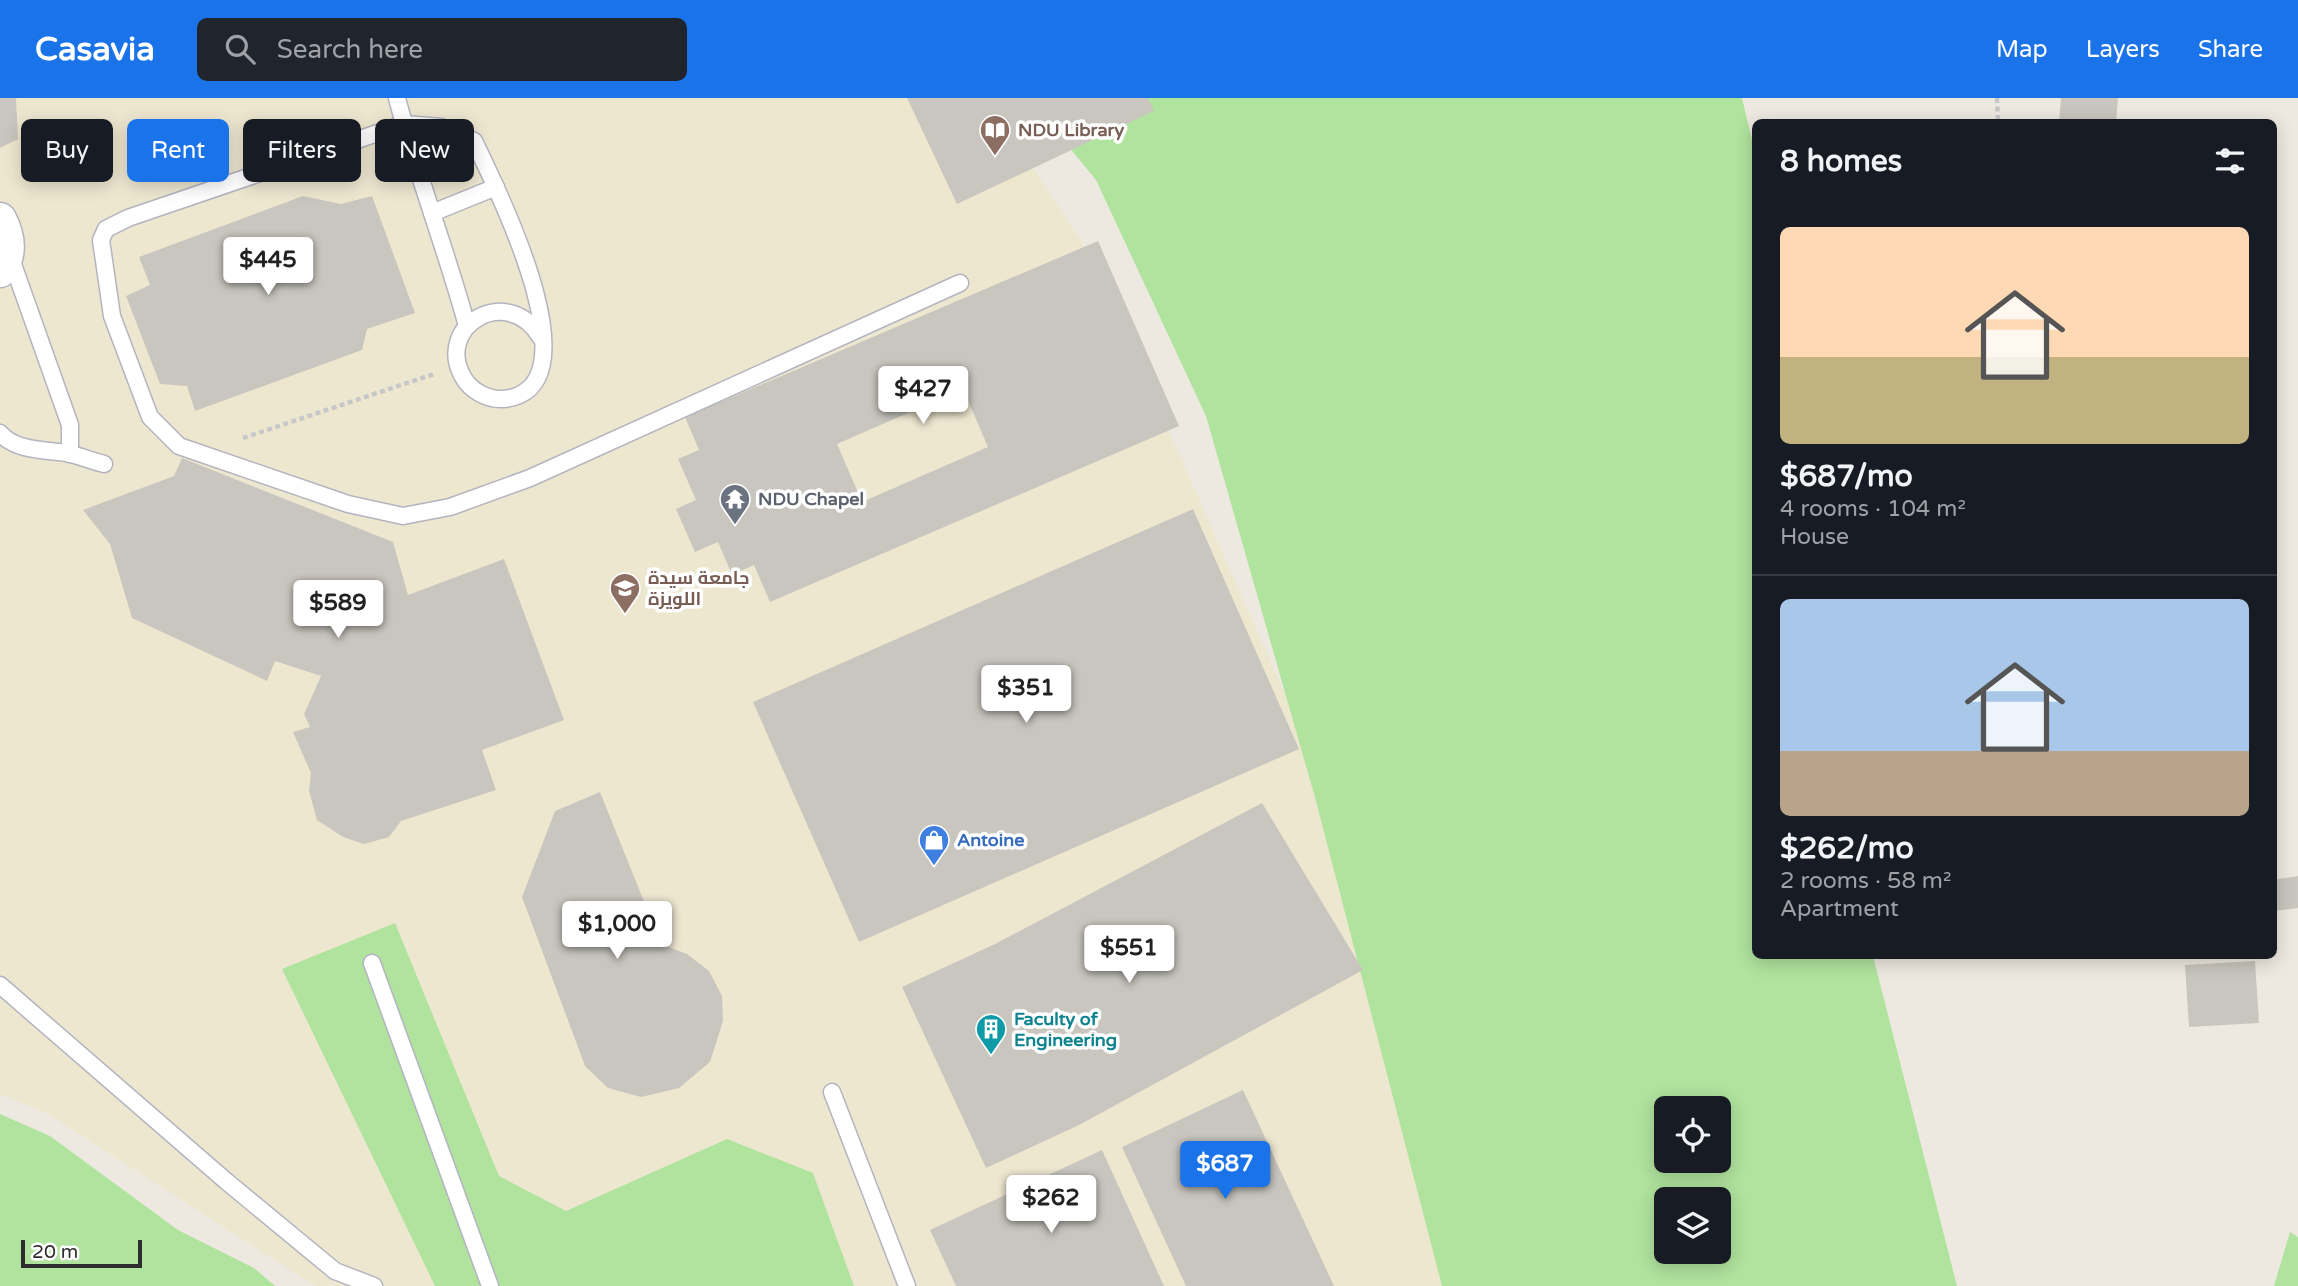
<!DOCTYPE html>
<meta charset="utf-8">
<style>
:root{--surface:#171b24;--page:#20242c;--text:#f1f3f6;--muted:#9ea1a6;--line:#363941;--accent:#1a73e8}
body{margin:0;font-family:"Varela Round",Cairo,sans-serif;background:var(--page);color:var(--text);height:100vh;display:flex;flex-direction:column;font-size:26px;white-space:nowrap}
*{box-sizing:border-box;margin:0}
p{font-size:23px;color:var(--muted)}
.icon{flex:none;width:38px;height:38px;fill:none;stroke:currentColor;stroke-width:2;stroke-linecap:round;stroke-linejoin:round}
.map{position:relative;flex:1;overflow:hidden}
.sheet{position:absolute;left:1752px;top:21px;width:525px;height:840px;display:flex;flex-direction:column;background:var(--surface);border-radius:10px;box-shadow:0 4px 18px #0003}
.sheet>*{flex:none}
.guide{position:absolute;left:21px;top:21px;width:665px;height:63px;display:flex;gap:14px}
.fabs{position:absolute;left:1654px;top:998px;display:grid;gap:14px}
.fabs a{display:grid;place-items:center;width:77px;height:77px;border-radius:10px;background:var(--surface);box-shadow:0 4px 18px #0003;font-size:35px}
.scale{position:absolute;left:21px;bottom:18px;width:121px;box-sizing:border-box;padding-left:7px;border:4px solid #2d2d2d;border-top:0;font-size:19px;line-height:24px;white-space:nowrap;color:#2d2d2d;-webkit-text-stroke:5px #fff;paint-order:stroke}
.price{position:absolute;translate:-50% -60px;padding:0 16px;border-radius:7px;background:#fff;color:#222;font-size:23px;line-height:46px;filter:drop-shadow(0 2px 4px #0008)}
.price::after{content:'';position:absolute;left:50%;top:42px;width:21px;height:16px;margin-left:-10px;background:inherit;clip-path:polygon(0 0,100% 0,50% 100%)}
.price.current{background:var(--accent);color:#fff}
ul{padding:0;list-style:none}
li{display:grid;align-content:center;gap:14px;height:371px;padding:0 28px}
li+li{border-top:2px solid var(--line)}
li span{display:grid;place-items:center;height:217px;border-radius:10px;color:#555}
li>.icon{margin-inline-start:auto}
span .icon{width:126px;height:126px;fill:#fffc;stroke-width:1}
li b{font-size:30px}
h2{display:flex;justify-content:space-between;align-items:center;height:84px;padding:0 28px;font-size:30px}
.pill{padding:0 24px;border-radius:10px;background:var(--surface);box-shadow:0 4px 18px #0003;font-size:24px;line-height:63px}
.pill.current{background:var(--accent);color:#fff}
header{display:flex;align-items:center;gap:42px;box-sizing:border-box;height:98px;padding:0 35px;background:var(--accent);color:#fff}
header strong{font-size:33px}
nav{display:flex;gap:38px;margin-inline-start:auto;font-size:24px}
.search{width:490px;height:63px;background:var(--page);display:flex;align-items:center;gap:18px;box-sizing:border-box;padding:0 24px;border-radius:10px;color:var(--muted);font-size:26px}
.map>svg:first-child{display:block}
.education{fill:#eee7d0}
.green{fill:#b0e39e;fill-rule:evenodd}
.building{fill:#c9c6bf;fill-rule:evenodd}
.lines{fill:none;stroke-linecap:round;stroke-linejoin:round}
.lane-casing{stroke:#b3b4bf;stroke-width:19}
.street-casing{stroke:#b3b4bf;stroke-width:35}
.path{stroke:#c8c8c8;stroke-width:4.5;stroke-dasharray:5 3.5;stroke-linecap:butt}
.lane{stroke:#fff;stroke-width:16}
.street{stroke:#fff;stroke-width:32}
.labels{text-anchor:middle;dominant-baseline:central;stroke-width:7;stroke-linejoin:round;paint-order:stroke}
.education-label{font-size:18px;font-weight:bold;fill:#785e54;stroke:#fff;text-anchor:start}
.worship-label{font-size:18px;font-weight:bold;fill:#5b616d;stroke:#fff;text-anchor:start}
.shop-label{font-size:18px;font-weight:bold;fill:#366cbe;stroke:#fff;text-anchor:start}
.culture-label{font-size:18px;font-weight:bold;fill:#0d838f;stroke:#fff;text-anchor:start}
</style>
<header>
<strong>Casavia</strong>
<div class="search"><svg class="icon" aria-label="search" viewBox="0 0 24 24"><circle cx="10" cy="10" r="6"/><path d="M15 15l6 6"/></svg>Search here</div>
<nav><a>Map</a><a>Layers</a><a>Share</a></nav>
</header>
<div class="map">
<svg width="2298" height="1188" viewBox="0 0 2298 1188">
<rect width="100%" height="100%" fill="#eee9e0"/>
<path class="education" d="M0,0H988L1093,161L1408,874L1508,1188H315L48,1016L0,996Z"/>
<g class="green">
<path d="M1029,0H1742L1755,54V858H1873L1957,1188H1442L1316,703L1206,318L1096,82ZM1666,1010H1718V1062H1666ZM1666,1101H1718V1153H1666Z"/>
<path d="M395,825L499,1078L566,1113L727,1041L813,1075L854,1188H435L282,871Z"/>
<path d="M0,1016L50,1038L178,1132L254,1170L275,1188H0Z"/>
<path d="M2290,1134L2298,1139V1188H2274Z"/>
</g>
<g class="building">
<path d="M0,0H16L18,41L0,50Z"/>
<path d="M907,0H1148L1154,13L957,106Z"/>
<path d="M2061,0H2118L2116,24H2059Z"/>
<path d="M303,98L341,106L372,98L415,215L367,231L362,252L195,313L187,288L160,286L126,198L150,187L139,159Z"/>
<path d="M1098,143L1179,328L770,504L754,467L732,477L718,444L695,454L676,411L696,402L678,361L699,352L685,319ZM963,291L988,349L862,404L837,346Z"/>
<path d="M182,360L393,444L408,497L504,461L564,622L482,652L496,692L401,723L389,739L364,746L343,739L317,722L309,693L311,675L293,634L310,629L304,616L321,578L275,563L267,583L132,520L110,446L83,412L174,378Z"/>
<path d="M1193,411L1299,651L859,844L753,604Z"/>
<path d="M600,694L661,846L687,856L709,873L722,898L723,923L710,964L679,990L641,999L608,990L585,968L522,799L555,713Z"/>
<path d="M1262,705L1363,872L1079,1027L986,1070L902,889L995,846Z"/>
<path d="M2298,778V810L2273,813V782Z"/>
<path d="M2255,863L2259,925L2189,929L2185,867Z"/>
<path d="M1243,992L1334,1188H1186L1122,1049Z"/>
<path d="M1102,1052L1164,1188H956L930,1132Z"/>
</g>
<g class="lines">
<g class="lane-casing">
<g id="lane">
<path d="M397,0C417,77 446,151 467,228"/>
<path d="M432,115L496,89"/>
<path d="M9,155L70,327V356"/>
<path d="M541,240C508,184 434,228 463,279C470,292 487,302 503,301C600,293 495,87 474,43L441,29L404,26L128,120L106,131L101,142L112,218L150,319L179,348L348,406L403,418L450,409L530,380L960,185"/>
<path d="M0,335C15,353 46,352 67,355C80,358 92,363 104,366"/>
<path d="M372,865L490,1188"/>
<path d="M0,887L226,1083L335,1173L374,1188"/>
<path d="M832,994L907,1188"/>
</g>
</g>
<g class="street-casing">
<path id="street" d="M0,121C9,138 12,155 0,173"/>
</g>
<g class="path">
<path d="M1997,0L1998,24"/>
<path d="M243,340L434,276"/>
</g>
<use href="#lane" class="lane"/>
<use href="#street" class="street"/>
</g>
<defs>
<g id="library-pin" transform="scale(1.575)"><path d="M0 17L-7.5 6A9.5 9.5 0 1 1 7.5 6Z" fill="#8d6e63" stroke="#fff"/><path d="M-6-4Q-3-5.5-.7-3.5V5Q-3 3-6 4ZM6-4Q3-5.5 .7-3.5V5Q3 3 6 4Z" fill="#fff"/></g>
<g id="temple-pin" transform="scale(1.575)"><path d="M0 17L-7.5 6A9.5 9.5 0 1 1 7.5 6Z" fill="#6b7280" stroke="#fff"/><path d="M0-6L5-2H3V0L6.5 2.5H4V6H1.5V3h-3V6H-4V2.5H-6.5L-3 0V-2H-5Z" fill="#fff"/></g>
<g id="university-pin" transform="scale(1.575)"><path d="M0 17L-7.5 6A9.5 9.5 0 1 1 7.5 6Z" fill="#8d6e63" stroke="#fff"/><path d="M0-5L7-2L0 1L-7-2ZM-4 1L0 2.5L4 1V4Q0 6-4 4Z" fill="#fff"/></g>
<g id="shop-pin" transform="scale(1.575)"><path d="M0 17L-7.5 6A9.5 9.5 0 1 1 7.5 6Z" fill="#3f7fe0" stroke="#fff"/><path d="M-5-2.5h2.3a2.7 3.5 0 0 1 5.4 0H5L5.5 6h-11ZM-1.5-2.5h3a1.5 2.3 0 0 0-3 0Z" fill="#fff"/></g>
<g id="building-pin" transform="scale(1.575)"><path d="M0 17L-7.5 6A9.5 9.5 0 1 1 7.5 6Z" fill="#0f9aa8" stroke="#fff"/><path d="M-4-6H4V6H1V3H-1V6H-4ZM-2.5-4.3h1.7v1.8h-1.7ZM.8-4.3h1.7v1.8H.8ZM-2.5-1h1.7V.8h-1.7ZM.8-1h1.7V.8H.8Z" fill="#fff"/></g>
</defs>
<g fill-rule="evenodd">
<use href="#library-pin" x="995" y="32"/>
<use href="#temple-pin" x="735" y="401"/>
<use href="#university-pin" x="625" y="490"/>
<use href="#shop-pin" x="934" y="742"/>
<use href="#building-pin" x="991" y="931"/>
</g>
<g class="labels">
<g class="education-label">
<text x="1018" y="32">NDU Library</text>
<text x="648" y="480">جامعة سيدة<tspan x="648" dy="21">اللويزة</tspan></text>
</g>
<g class="worship-label">
<text x="758" y="401">NDU Chapel</text>
</g>
<g class="shop-label">
<text x="957" y="742">Antoine</text>
</g>
<g class="culture-label">
<text x="1014" y="921">Faculty of<tspan x="1014" dy="21">Engineering</tspan></text>
</g>
</g>
</svg>
<div class="fabs">
<a><svg class="icon" aria-label="locate" viewBox="0 0 24 24"><circle cx="12" cy="12" r="6"/><path d="M12 2v4M12 18v4M2 12h4M18 12h4"/></svg></a>
<a><svg class="icon" aria-label="layers" viewBox="0 0 24 24"><path d="M12 4l9 5-9 5-9-5zM3 14l9 5 9-5"/></svg></a>
</div>
<div class="scale">20 m</div>
<b class="price" style="left:268px;top:199px">$445</b>
<b class="price" style="left:923px;top:328px">$427</b>
<b class="price" style="left:338px;top:542px">$589</b>
<b class="price" style="left:1026px;top:627px">$351</b>
<b class="price" style="left:617px;top:863px">$1,000</b>
<b class="price" style="left:1129px;top:887px">$551</b>
<b class="price current" style="left:1225px;top:1103px">$687</b>
<b class="price" style="left:1051px;top:1137px">$262</b>
<div class="guide">
<a class="pill">Buy</a>
<a class="pill current">Rent</a>
<a class="pill">Filters</a>
<a class="pill">New</a>
</div>
<section class="sheet">
<h2>8 homes<svg class="icon" aria-label="filters" viewBox="0 0 24 24"><path d="M4 7h16M4 17h16"/><circle cx="9" cy="7" r="2"/><circle cx="15" cy="17" r="2"/></svg></h2>
<ul>
<li><span style="background:linear-gradient(#ffd9b3 60%,#c2b280 0)"><svg class="icon" aria-label="home" viewBox="0 0 24 24"><path d="M3 11l9-7 9 7M6 9v11h12V9"/></svg></span><div><b>$687/mo</b><p>4 rooms · 104 m²</p><p>House</p></div></li>
<li><span style="background:linear-gradient(#a9c7e8 70%,#b9a48a 0)"><svg class="icon" aria-label="home" viewBox="0 0 24 24"><path d="M3 11l9-7 9 7M6 9v11h12V9"/></svg></span><div><b>$262/mo</b><p>2 rooms · 58 m²</p><p>Apartment</p></div></li>
</ul>
</section>
</div>
